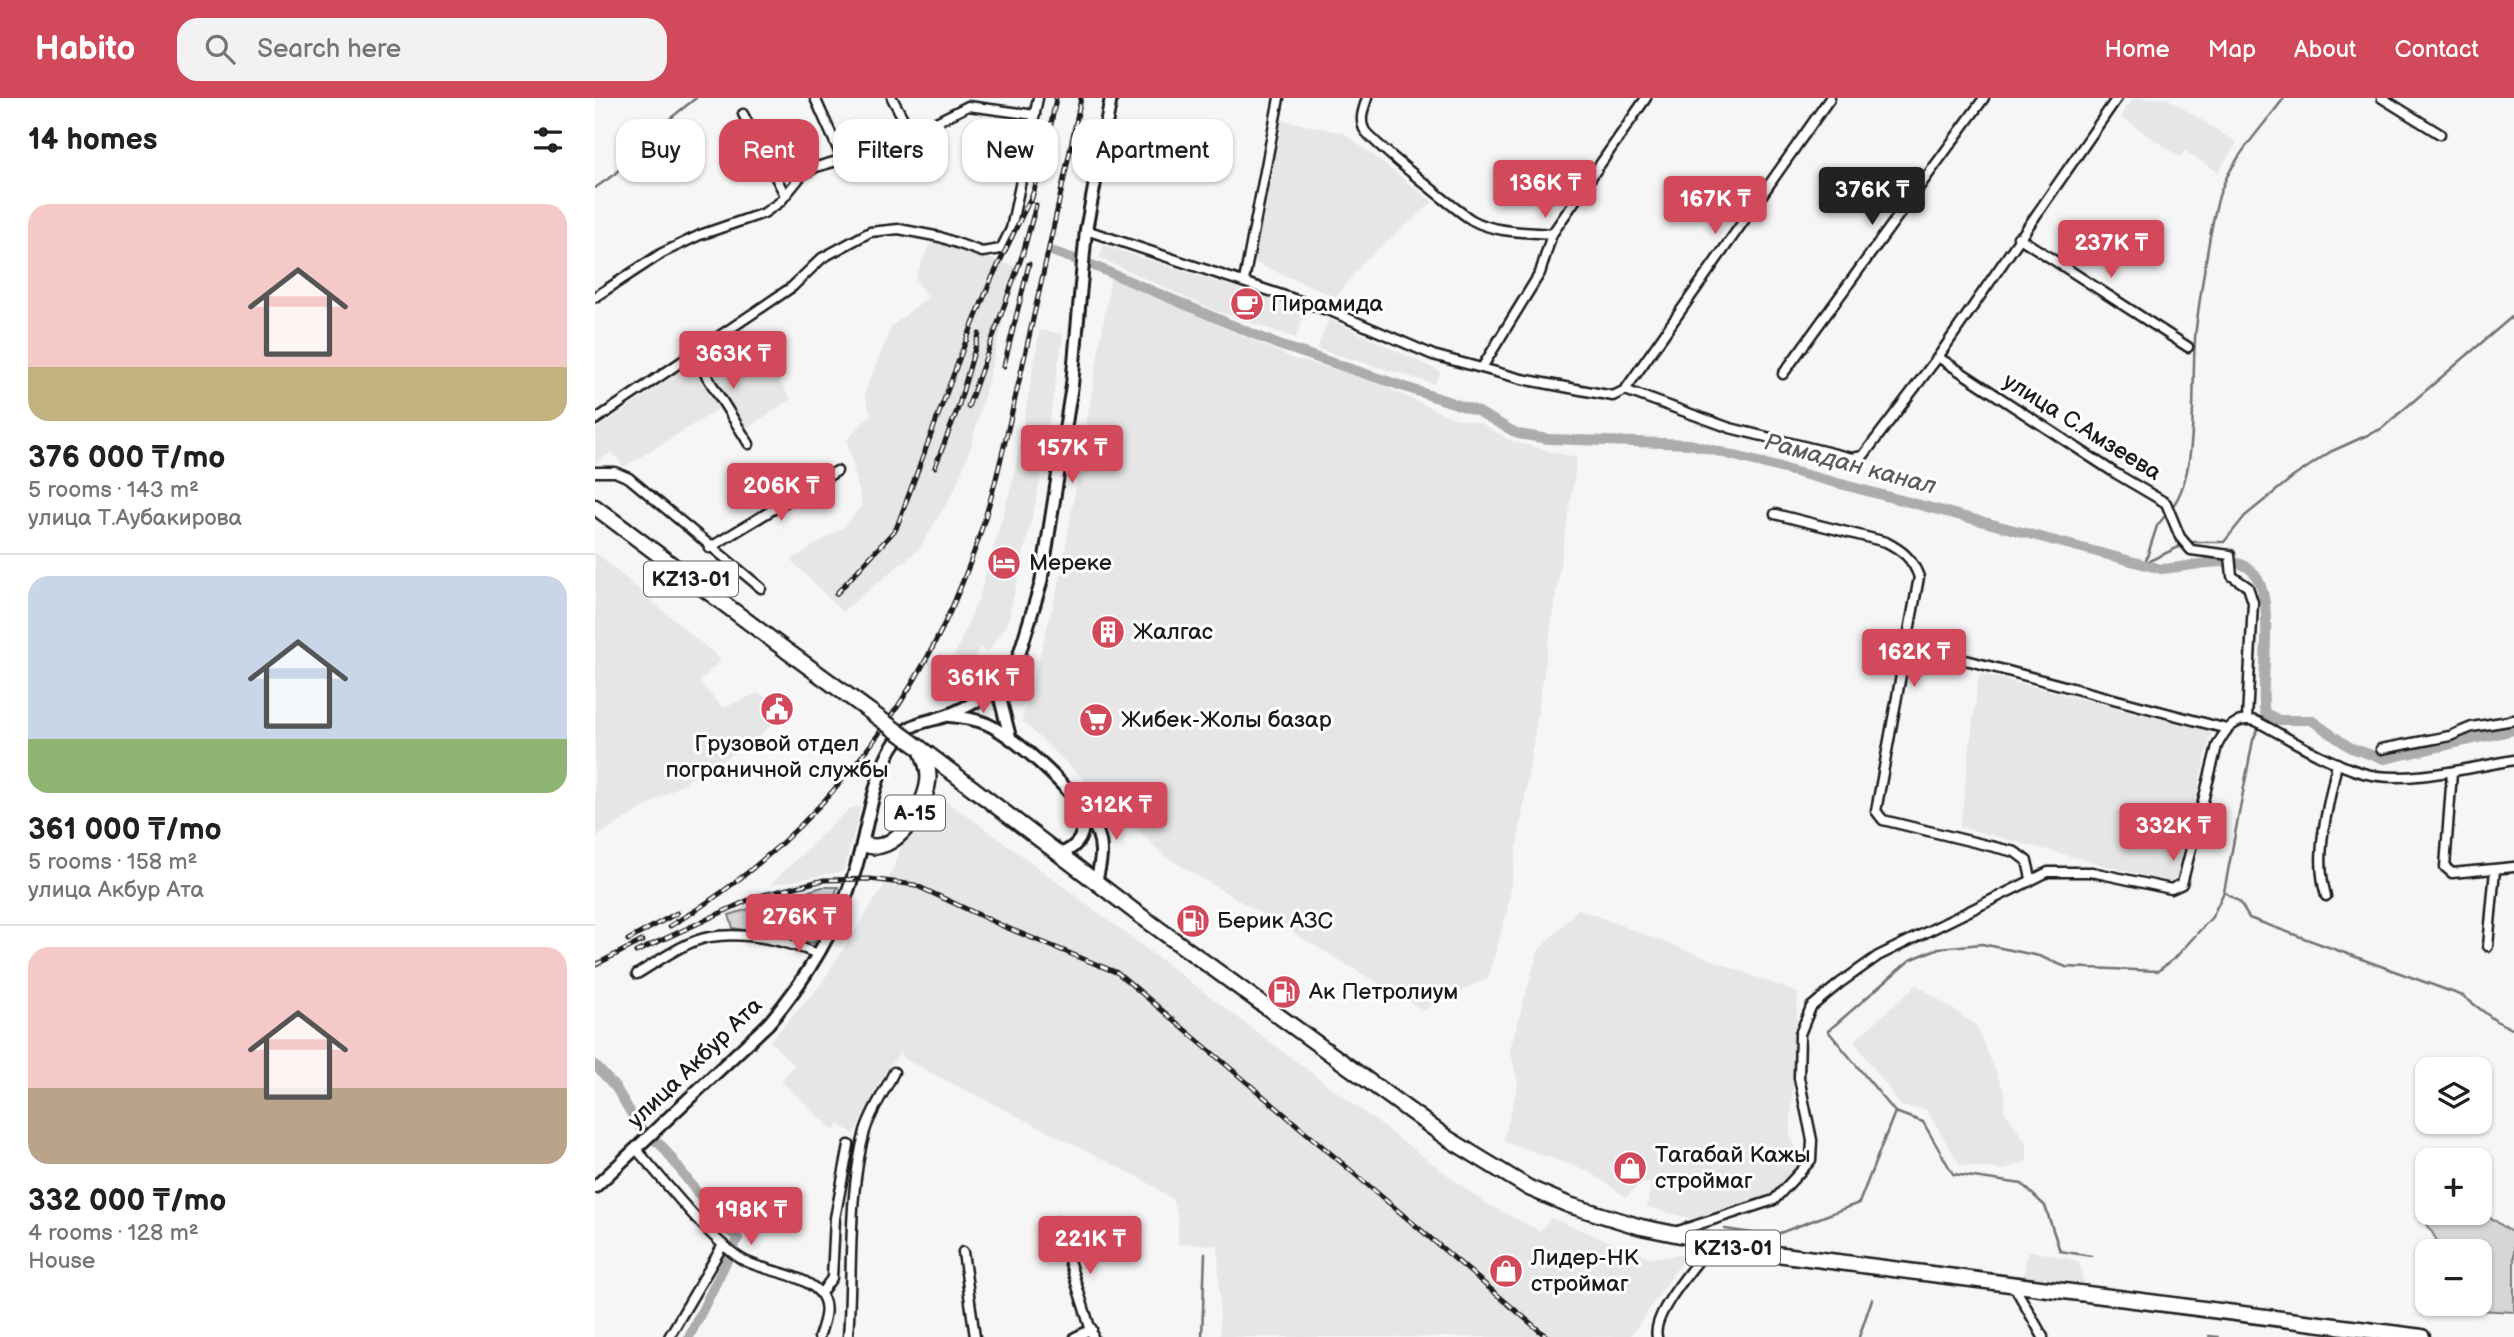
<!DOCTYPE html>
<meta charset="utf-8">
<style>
:root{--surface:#fff;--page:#f2f2f2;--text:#202124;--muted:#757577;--line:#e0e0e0;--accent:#d1495b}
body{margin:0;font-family:"Balsamiq Sans",sans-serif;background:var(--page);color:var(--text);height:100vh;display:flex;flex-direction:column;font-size:26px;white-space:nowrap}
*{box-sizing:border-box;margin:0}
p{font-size:23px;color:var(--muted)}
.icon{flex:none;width:38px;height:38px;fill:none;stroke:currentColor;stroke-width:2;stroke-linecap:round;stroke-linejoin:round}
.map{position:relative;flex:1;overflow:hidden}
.panel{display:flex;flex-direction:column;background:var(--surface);width:595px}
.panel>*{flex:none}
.banner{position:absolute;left:21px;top:21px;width:665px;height:63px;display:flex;gap:14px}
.controls{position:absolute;left:1820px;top:959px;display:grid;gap:14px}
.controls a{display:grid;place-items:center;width:77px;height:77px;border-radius:14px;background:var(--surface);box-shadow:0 2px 5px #0004;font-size:35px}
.price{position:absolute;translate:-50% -60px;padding:0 16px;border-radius:7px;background:var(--accent);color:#fff;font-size:23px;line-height:46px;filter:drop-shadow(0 2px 4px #0008)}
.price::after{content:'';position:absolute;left:50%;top:42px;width:21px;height:16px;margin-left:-10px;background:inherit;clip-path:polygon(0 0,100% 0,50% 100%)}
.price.on{background:#222;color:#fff}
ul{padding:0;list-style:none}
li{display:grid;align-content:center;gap:14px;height:371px;padding:0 28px}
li+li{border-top:2px solid var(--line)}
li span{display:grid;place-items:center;height:217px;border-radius:21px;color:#555}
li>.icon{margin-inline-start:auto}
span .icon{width:126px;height:126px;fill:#fffc;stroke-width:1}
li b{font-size:30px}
h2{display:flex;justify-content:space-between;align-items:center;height:84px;padding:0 28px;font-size:30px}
.tag{padding:0 24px;border-radius:21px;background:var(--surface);box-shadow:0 2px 5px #0004;font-size:24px;line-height:63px}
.tag.on{background:var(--accent);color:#fff}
header{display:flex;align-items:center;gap:42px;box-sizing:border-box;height:98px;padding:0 35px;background:var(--accent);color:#fff}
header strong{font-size:33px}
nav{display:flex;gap:38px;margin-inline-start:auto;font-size:24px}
.search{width:490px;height:63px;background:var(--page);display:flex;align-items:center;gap:18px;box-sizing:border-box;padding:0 24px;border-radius:21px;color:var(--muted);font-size:26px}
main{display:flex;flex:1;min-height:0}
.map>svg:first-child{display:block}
.built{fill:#e6e6e6}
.green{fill:#d6d6d6;stroke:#797979;stroke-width:2}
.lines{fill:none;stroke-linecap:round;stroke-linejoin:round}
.stream{stroke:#727272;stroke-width:2.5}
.canal{stroke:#acacac;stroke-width:10}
.minor-casing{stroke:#1c1c1c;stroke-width:13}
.secondary-casing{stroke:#1c1c1c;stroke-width:16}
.trunk-casing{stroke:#1c1c1c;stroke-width:19}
.minor{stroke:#fff;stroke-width:8}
.secondary{stroke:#fff;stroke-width:10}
.trunk{stroke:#fff;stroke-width:14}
.rail-casing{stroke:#1c1c1c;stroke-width:5}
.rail{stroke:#fff;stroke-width:2.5;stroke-dasharray:8;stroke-linecap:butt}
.trunk-bridge-casing{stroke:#1c1c1c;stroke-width:19;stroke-linecap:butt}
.trunk-bridge{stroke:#fff;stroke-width:14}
.labels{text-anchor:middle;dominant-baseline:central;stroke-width:6;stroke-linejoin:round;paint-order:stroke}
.shield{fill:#fff;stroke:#606060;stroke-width:2}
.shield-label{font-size:21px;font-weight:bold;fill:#1c1c1c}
.poi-label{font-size:23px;fill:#1c1c1c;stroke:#fff;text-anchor:start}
.street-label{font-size:23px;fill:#1c1c1c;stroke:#fff}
.water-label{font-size:24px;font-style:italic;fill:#5d5d5d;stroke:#fff}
</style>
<header>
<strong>Habito</strong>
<div class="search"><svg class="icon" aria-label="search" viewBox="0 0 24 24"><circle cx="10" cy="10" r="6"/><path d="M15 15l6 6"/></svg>Search here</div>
<nav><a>Home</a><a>Map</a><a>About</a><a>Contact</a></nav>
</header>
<main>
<section class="panel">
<h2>14 homes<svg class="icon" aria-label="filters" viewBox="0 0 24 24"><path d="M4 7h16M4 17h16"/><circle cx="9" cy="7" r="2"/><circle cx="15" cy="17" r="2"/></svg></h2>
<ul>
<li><span style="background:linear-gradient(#f6c9c9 75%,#c2b280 0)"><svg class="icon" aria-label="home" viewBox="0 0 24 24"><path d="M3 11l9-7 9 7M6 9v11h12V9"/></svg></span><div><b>376 000 ₸/mo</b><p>5 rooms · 143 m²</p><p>улица Т.Аубакирова</p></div></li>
<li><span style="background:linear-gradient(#c9d6e8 75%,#8fb573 0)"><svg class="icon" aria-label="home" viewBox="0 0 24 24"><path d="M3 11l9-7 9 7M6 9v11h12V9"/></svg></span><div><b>361 000 ₸/mo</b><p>5 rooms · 158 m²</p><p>улица Акбур Ата</p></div></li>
<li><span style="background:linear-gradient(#f6c9c9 65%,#b9a48a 0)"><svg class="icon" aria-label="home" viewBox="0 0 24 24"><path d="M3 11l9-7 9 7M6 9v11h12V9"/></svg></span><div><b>332 000 ₸/mo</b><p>4 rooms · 128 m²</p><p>House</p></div></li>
</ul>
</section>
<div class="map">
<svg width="1919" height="1239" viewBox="0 0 1919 1239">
<rect width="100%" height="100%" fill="#f6f6f6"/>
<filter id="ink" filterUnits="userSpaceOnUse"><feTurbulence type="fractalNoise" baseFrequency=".0143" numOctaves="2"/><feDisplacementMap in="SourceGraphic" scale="14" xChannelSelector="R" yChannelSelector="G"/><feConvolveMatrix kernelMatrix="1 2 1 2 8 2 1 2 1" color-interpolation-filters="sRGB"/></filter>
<g filter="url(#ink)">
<g class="built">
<path d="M1538,0H1572L1642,45L1623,74L1590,53L1585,59L1526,19Z"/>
<path d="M687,22L749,35L838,104L769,163L741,199L656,163Z"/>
<path d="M337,141L422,169L376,348L360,391L324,451L247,514L196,462L250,428L267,407L252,342L276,316L269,296L297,228L333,199L320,180Z"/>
<path d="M508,147L710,212L701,240L621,213L505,160Z"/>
<path d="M516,179L699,261L768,279L856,319L886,325L916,343L982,360L912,814L893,880L828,912L571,759L427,623L466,477Z"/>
<path d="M734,221L846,274L840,286L722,251Z"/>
<path d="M150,230L196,301L148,333L104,260Z"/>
<path d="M445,232L468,236L445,384L412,527L393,554L384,550L363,601L343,595L384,500L418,382Z"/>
<path d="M100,263L129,308L29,369L17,354L0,365V332Z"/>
<path d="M0,454L126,562L104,584L128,610L163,595L193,611L165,638L148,650L0,739Z"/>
<path d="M1384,575L1616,634L1581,786L1365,729Z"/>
<path d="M344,698L405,741L890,1105L945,1133L956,1120L1056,1160L1092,1156L1035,1239H625L623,1147L583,1146V1118L577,1101L547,1081L311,962L305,954L285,983L259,1036L244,1026L239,1033L186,983L199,967L175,943L224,889L294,780L308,744Z"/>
<path d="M266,708L249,773L175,787L254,711Z"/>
<path d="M983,811L1203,895L1195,1038L1208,1062L1175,1100L1097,1121L1052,1109L1056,1086L1046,1085L1031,1099L995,1074L908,1043L923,987L915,951L943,853Z"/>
<path d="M1322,887L1381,927L1410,995L1409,1012L1432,1046V1063L1408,1072L1365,1067L1331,1011L1307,1009L1259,943Z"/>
<path d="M1433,1152L1484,1163L1489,1186L1428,1179Z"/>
</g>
<g class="green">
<path d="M227,789H243L219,845L138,830L134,817Z"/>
<path d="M1832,1108V1115H1885V1112L1919,1136V1214L1883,1212L1879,1206H1885V1153H1848L1825,1114Z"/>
</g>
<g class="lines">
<g class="stream">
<path d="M0,90L20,76L53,38L101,0"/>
<path d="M1577,409C1606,372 1595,278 1601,230C1606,192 1614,134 1624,98C1635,62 1667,30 1689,0"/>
<path d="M1594,444H1629L1650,418L1698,379L1735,354L1786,331L1919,217"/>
<path d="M1550,465L1562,428L1573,414"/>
<path d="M1550,465L1588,447"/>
<path d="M1629,794L1645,804L1654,820L1868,898L1901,923L1919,932"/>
<path d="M1130,1131L1177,1138L1264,1105L1300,1014"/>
<path d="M1496,1158L1465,1153L1450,1108L1427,1086L1358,1076L1328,1024L1300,1014L1233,933L1315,862L1344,850L1387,846L1444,858L1471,869L1563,873L1580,860L1617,819L1629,794L1658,642L1670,615"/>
<path d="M1614,1238L1623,1239"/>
<path d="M607,1239L610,1155"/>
<path d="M1264,1239L1277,1201"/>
</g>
<g class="canal">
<path d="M459,154L497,167L684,247L882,313L923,336L954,341L1095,346L1566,471C1590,470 1617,461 1642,465C1691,475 1662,581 1670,615L1684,622H1716L1756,650L1789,661L1919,632"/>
<path d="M0,967L21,990L45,1030L68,1049L125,1125L143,1140L94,1239"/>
</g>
<g class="minor-casing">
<g id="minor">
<path d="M220,0L247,60"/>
<path d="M297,0L317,37"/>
<path d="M772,0C769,10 764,21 769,31C772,40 865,115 877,122C900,135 932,134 957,136"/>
<path d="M1787,0L1845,36"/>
<path d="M148,16L190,97"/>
<path d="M491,132L738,214L838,257L927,281L1018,298L1030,292L1135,330L1257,360L1268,358L1343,259L1520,375L1571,405L1585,439L1596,452L1635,457L1637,478L1653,489L1658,504L1652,621"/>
<path d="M1423,139L1593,249"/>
<path d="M649,183L684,0"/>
<path d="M0,199L67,155L105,137L169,115L185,104L207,77L221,69L291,49L373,8L440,17"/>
<path d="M98,256L154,346"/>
<path d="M1343,259L1522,0"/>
<path d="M888,268L945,175L957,136L1051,0"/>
<path d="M1188,276L1389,0"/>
<path d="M1030,292L1235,0"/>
<path d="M0,322L197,189L227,160L275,134L304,131L345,139L387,154L406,151L416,131L443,0"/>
<path d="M0,374H20L34,380L166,490"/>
<path d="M1180,416L1291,444C1308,453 1317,460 1324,479L1281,713L1288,722L1420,754L1432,763L1436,780"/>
<path d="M114,450L242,373"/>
<path d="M1312,553L1375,563L1632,631"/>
<path d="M1786,651L1855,638L1877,629L1919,622"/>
<path d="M1857,674L1850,769L1857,775L1919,769"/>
<path d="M1731,798C1718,755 1734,708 1742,665"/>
<path d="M1893,848L1900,772"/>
<path d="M42,876C64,863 90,843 115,839C150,833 191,843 223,856"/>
<path d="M41,1051C67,1080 118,1146 150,1163C172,1174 206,1175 224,1194C236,1207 229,1224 224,1239"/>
<path d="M462,1124L498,1239"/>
<path d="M1080,1134L1179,1102L1216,1062L1217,1042L1204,980L1205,936L1216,909L1245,885L1283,858L1453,774H1497L1576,791L1587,786L1622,648C1630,631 1641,618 1661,623C1695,641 1731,664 1768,675C1808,687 1878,669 1919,662"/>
<path d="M368,1154L380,1239"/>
<path d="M1418,1186L1448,1239"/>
<path d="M226,1195L237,1180L240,1120L254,1047"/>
<path d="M74,1239L128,1147"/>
<path d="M253,1239C258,1171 252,1099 270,1033C276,1013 290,993 299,974"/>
<path d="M480,1239L497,1231"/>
<path d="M1062,1239C1056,1216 1102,1166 1116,1146"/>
</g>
</g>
<g class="secondary-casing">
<g id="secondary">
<path d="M355,618C367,619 380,621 392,626C423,640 491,703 503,736C509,752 505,768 501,784"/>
<path d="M415,639L406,604L424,557L446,485L477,287L491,132L516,0"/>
<path d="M465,756C486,748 488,737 490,715"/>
<path d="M0,1089L173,926C210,883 240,833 258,779C272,740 278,663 309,634C321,623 338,623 353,617C373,609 391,598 410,588"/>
</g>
</g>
<g class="trunk-casing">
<g id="trunk">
<path d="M0,409L192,553"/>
<path d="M325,650L539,813L852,1040L934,1090L974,1107L1046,1129L1173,1155L1827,1239"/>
<path d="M269,746C298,760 330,710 333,684C335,673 330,662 326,651"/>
</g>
</g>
<use href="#minor" class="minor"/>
<use href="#secondary" class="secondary"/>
<use href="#trunk" class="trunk"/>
<g class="rail-casing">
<g id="rail">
<path d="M452,48L461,0"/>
<path d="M436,103L454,40"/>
<path d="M409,268L434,166"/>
<path d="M373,309L428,155L441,107"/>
<path d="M340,369L363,310L384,236"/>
<path d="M241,496L301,431L369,248L396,182L439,93"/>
<path d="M75,828C205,752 313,623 368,483C395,417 409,348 425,279C446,186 467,93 486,0"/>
<path d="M33,842L82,815"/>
<path d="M41,854L160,799L229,782L275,781L320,787L410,829L523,875L952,1239"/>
<path d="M0,867L47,843"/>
</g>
</g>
<use href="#rail" class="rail"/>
<g class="trunk-bridge-casing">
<path id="trunk-bridge" d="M192,553L325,650"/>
</g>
<use href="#trunk-bridge" class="trunk-bridge"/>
</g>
</g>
<defs>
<g id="cafe-disc" transform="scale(1.75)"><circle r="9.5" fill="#d1495b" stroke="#fff"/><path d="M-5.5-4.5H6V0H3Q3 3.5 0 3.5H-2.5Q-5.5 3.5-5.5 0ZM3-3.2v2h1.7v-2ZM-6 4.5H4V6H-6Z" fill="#fff"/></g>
<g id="hotel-disc" transform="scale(1.75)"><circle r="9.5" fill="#d1495b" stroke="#fff"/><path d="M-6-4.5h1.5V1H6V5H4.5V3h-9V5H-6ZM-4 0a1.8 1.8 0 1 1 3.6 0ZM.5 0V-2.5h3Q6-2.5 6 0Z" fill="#fff"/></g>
<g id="building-disc" transform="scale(1.75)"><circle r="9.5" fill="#d1495b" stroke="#fff"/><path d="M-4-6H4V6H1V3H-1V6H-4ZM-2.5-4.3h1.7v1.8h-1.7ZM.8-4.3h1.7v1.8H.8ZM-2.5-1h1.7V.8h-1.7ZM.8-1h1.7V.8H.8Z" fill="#fff"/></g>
<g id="civic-disc" transform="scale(1.75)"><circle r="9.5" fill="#d1495b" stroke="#fff"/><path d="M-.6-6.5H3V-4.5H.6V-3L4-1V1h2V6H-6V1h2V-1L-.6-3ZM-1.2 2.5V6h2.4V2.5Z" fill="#fff"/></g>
<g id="supermarket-disc" transform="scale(1.75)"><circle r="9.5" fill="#d1495b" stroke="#fff"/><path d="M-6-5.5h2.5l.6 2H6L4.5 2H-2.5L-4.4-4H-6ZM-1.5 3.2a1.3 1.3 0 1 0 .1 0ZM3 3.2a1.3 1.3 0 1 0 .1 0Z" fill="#fff"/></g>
<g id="fuel-disc" transform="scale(1.75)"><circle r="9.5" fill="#d1495b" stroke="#fff"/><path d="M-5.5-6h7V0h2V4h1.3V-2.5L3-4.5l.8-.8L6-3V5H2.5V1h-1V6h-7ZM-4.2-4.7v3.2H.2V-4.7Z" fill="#fff"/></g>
<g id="shop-disc" transform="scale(1.75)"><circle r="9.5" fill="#d1495b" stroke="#fff"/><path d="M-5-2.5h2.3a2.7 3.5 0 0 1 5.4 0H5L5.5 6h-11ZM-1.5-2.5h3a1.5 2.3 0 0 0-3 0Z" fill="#fff"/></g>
</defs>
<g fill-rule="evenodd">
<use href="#cafe-disc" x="652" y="206"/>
<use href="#hotel-disc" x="409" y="465"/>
<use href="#building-disc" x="513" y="534"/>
<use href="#civic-disc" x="182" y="611"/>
<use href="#supermarket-disc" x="501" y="622"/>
<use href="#fuel-disc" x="598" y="823"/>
<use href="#fuel-disc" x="689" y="894"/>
<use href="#shop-disc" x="1035" y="1070"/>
<use href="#shop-disc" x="911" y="1173"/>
</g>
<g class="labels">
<g class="shield">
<rect x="49" y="463.5" width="94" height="35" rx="5"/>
<rect x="290" y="697.5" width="60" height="35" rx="5"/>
<rect x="1091" y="1132.5" width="94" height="35" rx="5"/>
</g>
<g class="shield-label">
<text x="96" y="481">KZ13-01</text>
<text x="320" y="715">A-15</text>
<text x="1138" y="1150">KZ13-01</text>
</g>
<g class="poi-label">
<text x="676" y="206">Пирамида</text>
<text x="434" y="465">Мереке</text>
<text x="538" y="534">Жалгас</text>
<text x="526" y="622">Жибек-Жолы базар</text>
<text x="182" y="646" text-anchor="middle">Грузовой отдел<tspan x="182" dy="26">пограничной службы</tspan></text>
<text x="622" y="823">Берик АЗС</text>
<text x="714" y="894">Ак Петролиум</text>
<text x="1060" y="1057">Тагабай Кажы<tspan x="1060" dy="26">строймаг</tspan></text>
<text x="936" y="1160">Лидер-НК<tspan x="936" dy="26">строймаг</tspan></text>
</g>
<g class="street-label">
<text transform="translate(1487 329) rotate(32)">улица С.Амзеева</text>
<text transform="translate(100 965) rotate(-44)">улица Акбур Ата</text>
</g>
<g class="water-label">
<text transform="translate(1255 366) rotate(15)">Рамадан канал</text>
</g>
</g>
</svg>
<div class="controls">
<a><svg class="icon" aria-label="layers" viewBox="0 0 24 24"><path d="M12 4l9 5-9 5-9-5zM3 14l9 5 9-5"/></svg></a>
<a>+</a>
<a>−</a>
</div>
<b class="price" style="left:950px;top:122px">136K ₸</b>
<b class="price on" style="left:1277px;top:129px">376K ₸</b>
<b class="price" style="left:1120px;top:138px">167K ₸</b>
<b class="price" style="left:1516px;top:182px">237K ₸</b>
<b class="price" style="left:138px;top:293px">363K ₸</b>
<b class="price" style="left:477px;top:387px">157K ₸</b>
<b class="price" style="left:186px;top:425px">206K ₸</b>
<b class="price" style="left:1319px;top:591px">162K ₸</b>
<b class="price" style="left:388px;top:617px">361K ₸</b>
<b class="price" style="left:521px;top:744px">312K ₸</b>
<b class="price" style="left:1578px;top:765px">332K ₸</b>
<b class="price" style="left:204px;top:856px">276K ₸</b>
<b class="price" style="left:156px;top:1149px">198K ₸</b>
<b class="price" style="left:495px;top:1178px">221K ₸</b>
<div class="banner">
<a class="tag">Buy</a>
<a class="tag on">Rent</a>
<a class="tag">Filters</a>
<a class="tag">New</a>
<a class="tag">Apartment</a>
</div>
</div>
</main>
